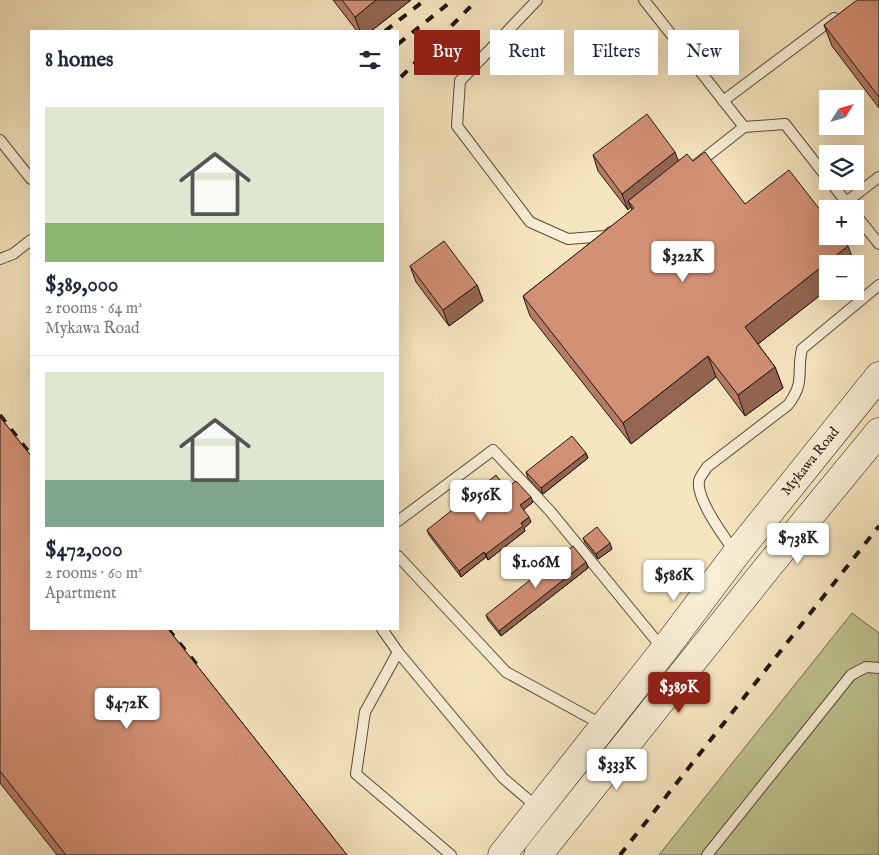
<!DOCTYPE html>
<meta charset="utf-8">
<style>
:root{--surface:#fff;--page:#f2f2f3;--text:#1f2937;--muted:#747a83;--line:#e0e1e3;--accent:#8f2418}
body{margin:0;font-family:"IM FELL English",serif;background:var(--page);color:var(--text);height:100vh;display:flex;flex-direction:column;font-size:19px;white-space:nowrap}
*{box-sizing:border-box;margin:0}
p{font-size:16px;color:var(--muted)}
.icon{flex:none;width:28px;height:28px;fill:none;stroke:currentColor;stroke-width:2;stroke-linecap:round;stroke-linejoin:round}
.map{position:relative;flex:1;overflow:hidden}
.details{position:absolute;left:30px;top:30px;width:369px;height:600px;display:flex;flex-direction:column;background:var(--surface);border-radius:0px;box-shadow:0 5px 20px #0002}
.details>*{flex:none}
.hud{position:absolute;left:414px;top:30px;width:390px;height:45px;display:flex;gap:10px}
.needle{width:32px;rotate:53deg}
.tools{position:absolute;left:819px;top:90px;display:grid;gap:10px}
.tools a{display:grid;place-items:center;width:45px;height:45px;border-radius:0px;background:var(--surface);box-shadow:0 5px 20px #0002;font-size:25px}
.price{position:absolute;translate:-50% -42px;padding:0 11px;border-radius:5px;background:#fff;color:#222;font-size:16px;line-height:32px;filter:drop-shadow(0 1px 2px #0008)}
.price::after{content:'';position:absolute;left:50%;top:30px;width:15px;height:11px;margin-left:-8px;background:inherit;clip-path:polygon(0 0,100% 0,50% 100%)}
.price.active{background:var(--accent);color:#fff}
ul{padding:0;list-style:none}
li{display:grid;align-content:center;gap:10px;height:265px;padding:0 15px}
li+li{border-top:1px solid var(--line)}
li span{display:grid;place-items:center;height:155px;border-radius:0px;color:#555}
li>.icon{margin-inline-start:auto}
span .icon{width:90px;height:90px;fill:#fffc;stroke-width:1}
li b{font-size:21px}
h2{display:flex;justify-content:space-between;align-items:center;height:60px;padding:0 15px;font-size:21px}
.tag{padding:0 18px;border-radius:0px;background:var(--surface);box-shadow:0 5px 20px #0002;font-size:18px;line-height:45px}
.tag.active{background:var(--accent);color:#fff}
.map>svg:first-child{display:block}
.green{fill:#bfc490;stroke:#706d50}
.lines{fill:none;stroke-linecap:round;stroke-linejoin:round}
.service-casing{stroke:#564a3c;stroke-width:12}
.secondary-casing{stroke:#211610;stroke-width:29}
.service{stroke:#f9efd6;stroke-width:10}
.secondary{stroke:#f9efd6;stroke-width:28}
.rail{stroke:#211610;stroke-width:4;stroke-dasharray:9 9;stroke-linecap:butt}
.wall{fill:#b57c65;stroke:#211610}
.shaded-wall{fill:#936552;stroke:#211610}
.building{fill:#d29075;stroke:#211610}
.labels{text-anchor:middle;dominant-baseline:central;stroke-width:4;stroke-linejoin:round;paint-order:stroke}
.street-label{font-size:14px;fill:#211610;stroke:#f9efd6}
</style>
<div class="map">
<svg width="879" height="855" viewBox="0 0 879 855">
<rect width="100%" height="100%" fill="#f6e6c0"/>
<filter id="stains"><feTurbulence type="fractalNoise" baseFrequency=".004" numOctaves="4"/><feColorMatrix values="0 0 0 0 .2 0 0 0 0 .09 0 0 0 0 .02 0 0 0 .5 -.17"/></filter>
<radialGradient id="worn" r=".72"><stop offset=".6" stop-color="#630" stop-opacity="0"/><stop offset="1" stop-color="#630" stop-opacity=".3"/></radialGradient>
<path class="green" d="M852,613L879,633V855H659Z"/>
<g class="lines">
<g class="service-casing">
<g id="service">
<path d="M537,0L460,81L457,126L530,222L568,239L606,236L611,232"/>
<path d="M644,0L744,127"/>
<path d="M723,101L834,18"/>
<path d="M0,140L31,179"/>
<path d="M697,164L744,127L785,124L828,179"/>
<path d="M830,181L849,206"/>
<path d="M846,202L879,177"/>
<path d="M855,214L879,244"/>
<path d="M0,259L13,254L31,240"/>
<path d="M398,521L493,450L550,511L663,649"/>
<path d="M735,552C724,537 696,499 699,481C700,476 705,471 707,467L788,405C806,381 796,374 802,349L879,285"/>
<path d="M398,556L506,672L603,725"/>
<path d="M382,629L398,652L503,778L538,808"/>
<path d="M398,652L365,712L356,774L451,855"/>
<path d="M707,855L851,675L866,667L879,668"/>
</g>
</g>
<g class="secondary-casing">
<g id="secondary">
<path id="s1" d="M502,855L664,650L736,554L879,376"/>
<path d="M538,855L767,568L879,432"/>
</g>
</g>
<use href="#service" class="service"/>
<use href="#secondary" class="secondary"/>
<g class="rail">
<path d="M385,31L425,0"/>
<path d="M398,44L453,0"/>
<path d="M401,77L477,0"/>
<path d="M0,415L31,455"/>
<path d="M168,629L198,666"/>
<path d="M620,855L879,526"/>
</g>
</g>
<g class="wall">
<path d="M333,0H411L371,31H357Z"/>
<path d="M879,0V108L832,46L824,25Z"/>
<path d="M593,155L693,161L745,204L828,289L758,344L775,367L783,388L745,416L716,377L631,444L530,316L523,296L632,210L631,207L628,210L598,171Z"/>
<path d="M410,266L477,285L483,301L449,326L416,282Z"/>
<path d="M0,417L347,855H57L0,783Z"/>
<path d="M586,453L588,458L543,494L528,478L526,472Z"/>
<path d="M506,488L533,502L523,510L531,522L524,528L525,531L488,560L486,557L461,577L429,535L427,530Z"/>
<path d="M583,538L612,549L598,559L585,543Z"/>
<path d="M586,562L588,568L501,636L488,620L486,615Z"/>
</g>
<g class="shaded-wall">
<path d="M376,0H411L371,31H360L355,17Z"/>
<path d="M675,152L681,168L628,201L631,207L628,210L622,194Z"/>
<path d="M848,246L855,264H828V289L753,348L745,327Z"/>
<path d="M477,285L483,301L449,326L443,310Z"/>
<path d="M708,356L716,377L631,444L623,423Z"/>
<path d="M775,367L783,388L745,416L738,395Z"/>
<path d="M586,453L588,458L543,494L541,488Z"/>
<path d="M531,497L533,502L522,511L520,505Z"/>
<path d="M529,517L531,522L524,528L525,531L488,560L486,554Z"/>
<path d="M610,543L612,549L598,559L596,554Z"/>
<path d="M484,552L486,557L461,577L459,571Z"/>
<path d="M586,562L588,568L501,636L499,631Z"/>
</g>
<g class="building">
<path d="M342,0H376L355,17Z"/>
<path d="M857,0H879V97L824,25Z"/>
<path d="M647,114L675,152L622,194L593,155Z"/>
<path d="M705,152L745,204L789,170L828,220V236H841L848,246L745,327L775,367L738,395L708,356L623,423L523,296L634,208L628,201L687,154L693,161Z"/>
<path d="M444,241L477,285L443,310L410,266Z"/>
<path d="M0,417L31,456V629H168L347,855H66L0,771Z"/>
<path d="M572,436L586,453L541,488L526,472Z"/>
<path d="M496,475L506,488L516,481L531,497L520,505L529,517L521,523L523,526L486,554L484,552L459,571L427,530Z"/>
<path d="M597,527L610,543L596,554L583,538Z"/>
<path d="M573,546L586,562L499,631L486,615Z"/>
</g>
<g class="labels">
<g class="street-label">
<text stroke="none"><textPath href="#s1" startOffset="500">Mykawa Road</textPath></text>
</g>
</g>
<rect width="100%" height="100%" filter="url(#stains)"/>
<rect width="100%" height="100%" fill="url(#worn)"/>
</svg>
<div class="tools">
<a><svg class="needle" viewBox="-14 -14 28 28"><path d="M0-13l5 13h-10z" fill="#e53935"/><path d="M0 13l5-13h-10z" fill="#747a83"/></svg></a>
<a><svg class="icon" aria-label="layers" viewBox="0 0 24 24"><path d="M12 4l9 5-9 5-9-5zM3 14l9 5 9-5"/></svg></a>
<a>+</a>
<a>−</a>
</div>
<b class="price" style="left:683px;top:283px">$322K</b>
<b class="price" style="left:481px;top:522px">$956K</b>
<b class="price" style="left:798px;top:565px">$738K</b>
<b class="price" style="left:536px;top:589px">$1.06M</b>
<b class="price" style="left:674px;top:602px">$586K</b>
<b class="price active" style="left:679px;top:714px">$389K</b>
<b class="price" style="left:127px;top:730px">$472K</b>
<b class="price" style="left:617px;top:791px">$333K</b>
<div class="hud">
<a class="tag active">Buy</a>
<a class="tag">Rent</a>
<a class="tag">Filters</a>
<a class="tag">New</a>
</div>
<section class="details">
<h2>8 homes<svg class="icon" aria-label="filters" viewBox="0 0 24 24"><path d="M4 7h16M4 17h16"/><circle cx="9" cy="7" r="2"/><circle cx="15" cy="17" r="2"/></svg></h2>
<ul>
<li><span style="background:linear-gradient(#dfe7d0 75%,#8fb573 0)"><svg class="icon" aria-label="home" viewBox="0 0 24 24"><path d="M3 11l9-7 9 7M6 9v11h12V9"/></svg></span><div><b>$389,000</b><p>2 rooms · 64 m²</p><p>Mykawa Road</p></div></li>
<li><span style="background:linear-gradient(#dfe7d0 70%,#7fa58c 0)"><svg class="icon" aria-label="home" viewBox="0 0 24 24"><path d="M3 11l9-7 9 7M6 9v11h12V9"/></svg></span><div><b>$472,000</b><p>2 rooms · 60 m²</p><p>Apartment</p></div></li>
</ul>
</section>
</div>
